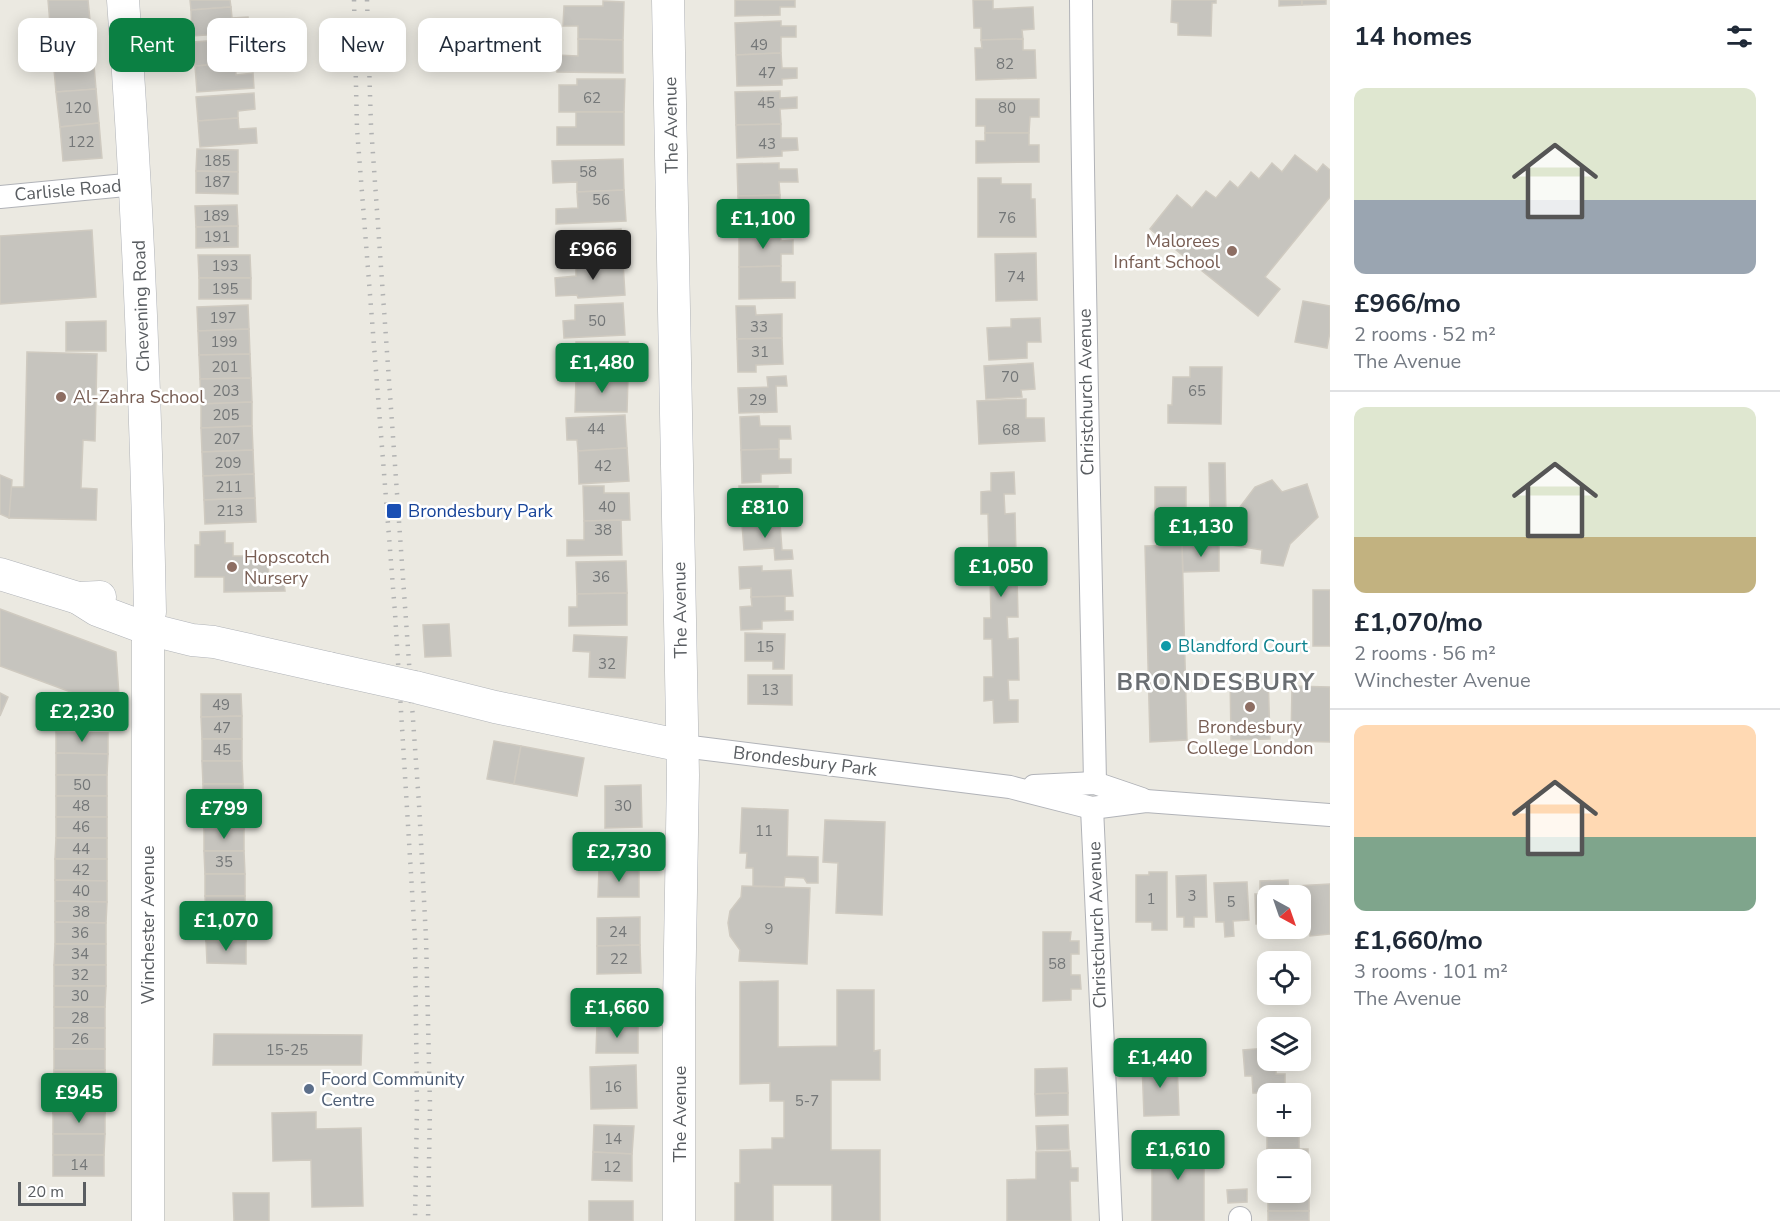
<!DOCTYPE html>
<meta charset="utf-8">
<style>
:root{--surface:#fff;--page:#f2f2f3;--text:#1f2937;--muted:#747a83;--line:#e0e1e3;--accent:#0b8043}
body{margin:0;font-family:"Nunito Sans",sans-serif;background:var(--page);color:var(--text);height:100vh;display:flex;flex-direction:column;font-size:22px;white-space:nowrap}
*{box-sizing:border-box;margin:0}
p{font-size:20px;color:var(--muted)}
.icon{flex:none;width:33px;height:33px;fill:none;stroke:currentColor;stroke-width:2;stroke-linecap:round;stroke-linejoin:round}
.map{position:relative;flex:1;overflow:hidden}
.panel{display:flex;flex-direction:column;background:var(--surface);width:450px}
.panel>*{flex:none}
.banner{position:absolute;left:18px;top:18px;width:570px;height:54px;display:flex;gap:12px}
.needle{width:39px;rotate:140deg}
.buttons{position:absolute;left:1257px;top:885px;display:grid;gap:12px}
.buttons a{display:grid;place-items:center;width:54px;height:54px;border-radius:12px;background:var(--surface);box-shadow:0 3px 15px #0003;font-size:30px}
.scale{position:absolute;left:18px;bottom:15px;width:68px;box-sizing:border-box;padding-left:6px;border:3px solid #595d61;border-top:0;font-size:16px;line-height:21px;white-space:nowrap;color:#595d61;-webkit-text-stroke:4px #fff;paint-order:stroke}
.price{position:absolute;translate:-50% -51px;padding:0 14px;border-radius:6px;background:var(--accent);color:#fff;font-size:20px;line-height:39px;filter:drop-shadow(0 2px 3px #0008)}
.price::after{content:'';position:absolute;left:50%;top:36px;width:18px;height:14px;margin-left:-9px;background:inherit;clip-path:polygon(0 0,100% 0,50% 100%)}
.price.current{background:#222;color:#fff}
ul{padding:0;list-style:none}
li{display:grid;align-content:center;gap:12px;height:318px;padding:0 24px}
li+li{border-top:2px solid var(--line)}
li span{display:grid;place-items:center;height:186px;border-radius:12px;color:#555}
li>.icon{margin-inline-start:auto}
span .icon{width:108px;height:108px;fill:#fffc;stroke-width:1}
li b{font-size:26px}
h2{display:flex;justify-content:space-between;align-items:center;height:72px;padding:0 24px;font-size:26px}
.pill{padding:0 21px;border-radius:12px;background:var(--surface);box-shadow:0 3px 15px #0003;font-size:21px;line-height:54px}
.pill.current{background:var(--accent);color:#fff}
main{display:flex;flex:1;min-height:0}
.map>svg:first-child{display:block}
.building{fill:#c6c4be;stroke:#cfcac0;stroke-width:1.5}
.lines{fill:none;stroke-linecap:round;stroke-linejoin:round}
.street-casing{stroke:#b1b3b8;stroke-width:24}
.secondary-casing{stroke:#b0b3b8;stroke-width:33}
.street{stroke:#fff;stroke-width:22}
.secondary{stroke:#fff;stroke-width:32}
.rail{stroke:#b1b2b2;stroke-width:4.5;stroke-dasharray:1.5 8;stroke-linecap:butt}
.secondary-bridge-casing{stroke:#b0b3b8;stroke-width:33;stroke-linecap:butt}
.secondary-bridge{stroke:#fff;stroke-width:32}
.education-dot{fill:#8d6e63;stroke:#fff;stroke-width:2}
.transit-dot{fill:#1a4fb4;stroke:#fff;stroke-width:2}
.culture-dot{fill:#0f9aa8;stroke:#fff;stroke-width:2}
.service-dot{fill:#5c6f8a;stroke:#fff;stroke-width:2}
.labels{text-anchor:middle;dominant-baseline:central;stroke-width:5;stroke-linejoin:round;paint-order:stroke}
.number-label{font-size:15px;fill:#747778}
.street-label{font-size:18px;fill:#595d61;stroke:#fff}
.education-label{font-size:18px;fill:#785e54;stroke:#fff;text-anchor:start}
.transit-label{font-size:18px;fill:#164399;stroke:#fff;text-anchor:start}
.culture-label{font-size:18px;fill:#0d838f;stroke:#fff;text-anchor:start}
.service-label{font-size:18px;fill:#4e5e75;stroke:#fff;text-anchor:start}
.district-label{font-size:24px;font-weight:bold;letter-spacing:1.5px;fill:#6a6e72;stroke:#fff}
</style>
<main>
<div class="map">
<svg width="1330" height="1221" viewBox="0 0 1330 1221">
<rect width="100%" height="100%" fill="#ebe9e1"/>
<g class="building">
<path d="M48,0H88L90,20L50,24Z"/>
<path d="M190,0H230L231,7L191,10Z"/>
<path d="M735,0H795V7H780V15L735,16Z"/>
<path d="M973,0H993V9L1033,7L1034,29L1022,30L1023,39L981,40V28H974Z"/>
<path d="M1172,0H1216V3H1212L1211,36L1178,35V23L1171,22Z"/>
<path d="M1279,0H1302V5L1279,6Z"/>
<path d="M1302,0H1326V4L1302,5Z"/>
<path d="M603,1L624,2L623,40L578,39V26H563L564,6H603Z"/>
<path d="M231,7L232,18L248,17L249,32L192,36L191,10Z"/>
<path d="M90,20L93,54L53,58L50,24Z"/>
<path d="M781,21V26H796V37H781V53L736,55L735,23Z"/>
<path d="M250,38L252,55L235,56V63L195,66L193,42Z"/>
<path d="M578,39L623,40V73L557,72V55L578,56Z"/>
<path d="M1023,39V50H1035L1036,78L976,80L975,48H982L981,40Z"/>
<path d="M781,53L782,68H797V78L782,79V85L737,86L736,55Z"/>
<path d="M93,54L96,89L56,92L53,58Z"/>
<path d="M235,63L236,75L253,73L254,88L197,92L195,66Z"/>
<path d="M577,79H625L624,112H559V85H577Z"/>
<path d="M96,89L99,123L60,127L56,92Z"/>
<path d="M780,91V98L797,97V108L780,109L781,124L736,125L735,92Z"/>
<path d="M254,93L255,109L238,111V118L198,121L196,97Z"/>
<path d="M976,99H1039V117H1030L1029,133H985V126H976Z"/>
<path d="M576,112H624V145H557V127H576Z"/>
<path d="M238,118L239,129L256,128L257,143L200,147L198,121Z"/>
<path d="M99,123L102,158L63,161L60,127Z"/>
<path d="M781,124V138H797L798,150L782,151V156L737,158L736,125Z"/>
<path d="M985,133H1029V145H1039V162L976,163V141H985Z"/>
<path d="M197,149L238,150V172L196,171Z"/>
<path d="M1295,155L1317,172L1323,164L1330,170V197L1265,277L1280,289L1258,316L1150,229L1177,195L1192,208L1206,191L1216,198L1230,181L1238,188L1251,172L1259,179L1272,163L1282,172Z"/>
<path d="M623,159L624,190L577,192V182L553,183L552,161Z"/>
<path d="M779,163V169H797L798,182H779L780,195L738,196L737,164Z"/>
<path d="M196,171L238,172V194L196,193Z"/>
<path d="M978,178H1001V184H1031V199H1035L1036,237H978Z"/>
<path d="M624,190L626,221L556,224V209L578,208L577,192Z"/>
<path d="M780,195V211L798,210V222H780V227L739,228L738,196Z"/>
<path d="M237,205L238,226L196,227L195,206Z"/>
<path d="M238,226V247L196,248V227Z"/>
<path d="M621,229L623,262L576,265L575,254L557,255L556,237L574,236L573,232Z"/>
<path d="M92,230L96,297L0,304V236Z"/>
<path d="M780,234L781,241L793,240V254H781V266L739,267V235Z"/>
<path d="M1036,253L1037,300L996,301L995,254Z"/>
<path d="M198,255H250L251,278H199Z"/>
<path d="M623,262L625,295L578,298L577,295L556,296L555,278L576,276V265Z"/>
<path d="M781,266V282H795V298L739,299V267Z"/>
<rect x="199" y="278" width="52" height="21"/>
<path d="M1303,301L1330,306V332L1327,348L1295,342Z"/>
<path d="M623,303L625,335L564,338L563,321L575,320V305Z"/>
<path d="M248,305L249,329L198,331L197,307Z"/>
<path d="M736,306H755L756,315L782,314V338L737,339Z"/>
<path d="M1040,318L1041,342H1027V358L989,360L987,328L1011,327V319Z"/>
<path d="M106,321V351H66V322Z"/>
<path d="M249,329L250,354L199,355L198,331Z"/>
<path d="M782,338L783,364L756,365V372H738L737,339Z"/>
<rect x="576" y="342" width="52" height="35"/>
<path d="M27,352L97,354L95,441L83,440L81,488L97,489L96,520L9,518L10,487H24Z"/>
<path d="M250,354L251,378L200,379L199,355Z"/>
<path d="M1033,363L1035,389L1021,390L1022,397L986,399L984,366Z"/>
<path d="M1190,367H1222L1221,424L1168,423V405H1172L1173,377H1190Z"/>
<path d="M786,376L787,386H776L777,412L739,413L738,388L768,387L767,377Z"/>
<path d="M576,377H628L627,412H575Z"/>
<path d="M251,378L252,402L201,404L200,379Z"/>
<path d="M1026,399V418H1044L1045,441L979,444L977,401Z"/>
<path d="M252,402V426L201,428V404Z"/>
<path d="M625,415L627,448L578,451L577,440H567L566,418Z"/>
<path d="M759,416L760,426H790L791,439H779V449L741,450L740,417Z"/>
<path d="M252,426L253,450L202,452L201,428Z"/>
<path d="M627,448L629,481L579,484L578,451Z"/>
<path d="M779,449V459H791V473L761,474V482L742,483L741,450Z"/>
<path d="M253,450L254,474L203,476L202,452Z"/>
<path d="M1209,463H1225L1226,516H1210Z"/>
<path d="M1014,472L1015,494H1004L1005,514L1015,513L1016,555L1005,556V575H1017L1018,617H1007L1008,639L1018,638L1019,680H1008L1009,700H1018V722L994,723L993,700L984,701V677H993L992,639H984V618H991L990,576H983V556H989L988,514H981V492L991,491V473Z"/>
<path d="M254,474L255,498L204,500L203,476Z"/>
<path d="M0,475L12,480L9,518L0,514Z"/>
<path d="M1272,480L1282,492L1307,484L1318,517L1290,544L1283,566L1261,563L1262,550L1232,545L1228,523L1255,487Z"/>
<path d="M583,486H604V493H629L630,520L584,521Z"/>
<path d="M739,486H778V501H794L793,522H770V515H739Z"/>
<path d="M1155,487H1186V514L1155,515Z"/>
<path d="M255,498L256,522L205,524L204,500Z"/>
<path d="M621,520L622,555L567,556V540H584V521Z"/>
<path d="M780,523L782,550H792L793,559L775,560L774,548L744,550L742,525Z"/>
<path d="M225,531V543H233V556H268L269,583H284L285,591L224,592V577H195V545H200V532Z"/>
<path d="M1219,544V571L1183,572L1182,545Z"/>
<path d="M1182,545L1187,740L1150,742L1145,546Z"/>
<path d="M626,561L627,593L577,594L576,562Z"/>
<path d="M762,566V571L791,570L793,596L751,597V588L740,589L739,567Z"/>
<rect x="1313" y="590" width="17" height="56"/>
<path d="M627,593V625L569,626V607H577V594Z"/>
<path d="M785,596V611H793V620L762,621V629L741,630L740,607L752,606L751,597Z"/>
<path d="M0,609L116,652L120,710L99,712L98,702L0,666Z"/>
<path d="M449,624L451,656L425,657L423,625Z"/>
<path d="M745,633L785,634L784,669H773V661H745Z"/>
<path d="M574,635L627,637L625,678L589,677L590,652L573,651Z"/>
<path d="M1268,673L1270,739L1231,740L1230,674Z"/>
<path d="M748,675H792V705L748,704Z"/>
<path d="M1292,686L1330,687V742L1291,741Z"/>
<path d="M0,693L8,697L0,716Z"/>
<path d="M201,694H241L242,716L201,717Z"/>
<path d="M242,716V739H202L201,717Z"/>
<path d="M56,732L108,733V754L56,753Z"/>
<rect x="202" y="739" width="40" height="22"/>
<path d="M494,741L521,746L514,784L487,779Z"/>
<path d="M521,746L584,758L577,796L514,784Z"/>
<path d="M56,753L108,754L107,775H56Z"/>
<path d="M202,761H242L243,784H203Z"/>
<rect x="56" y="775" width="51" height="21"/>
<rect x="203" y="784" width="40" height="22"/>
<path d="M641,785L642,827L605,828V786Z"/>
<rect x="56" y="796" width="51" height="21"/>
<path d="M203,806H243L244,829L204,828Z"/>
<path d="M742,808L788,810L787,856L818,857V883H807L804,878L785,877L784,887L753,886V868H746L747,853H740Z"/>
<rect x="56" y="817" width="51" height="21"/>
<path d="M825,820L885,822L882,915L836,913L838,863L823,862Z"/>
<path d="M204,828L244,829V851H204Z"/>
<path d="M56,838H107V859H55Z"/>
<path d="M599,840H640L639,869L599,868Z"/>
<path d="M204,851H244L245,874H205Z"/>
<path d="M55,859H107V881L55,880Z"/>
<path d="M599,868L639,869V897H598Z"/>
<path d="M1149,872H1167V930H1152V922H1136V875H1149Z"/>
<rect x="205" y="874" width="40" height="22"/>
<path d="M1206,875L1207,917H1194V927H1184V917H1177L1176,876Z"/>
<path d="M55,880L107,881V902L55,901Z"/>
<path d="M1288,880L1289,896H1268V923L1256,924L1255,894H1260V881Z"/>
<path d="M1247,882L1249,920L1233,921L1234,936L1225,937L1224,922H1216L1214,883Z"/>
<path d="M1330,884V934L1310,936L1309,914H1300V896H1296L1295,886Z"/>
<path d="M742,886L810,888L807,964L739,961L740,950L730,936L728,923L730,911L741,897Z"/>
<path d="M205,896H245V919L206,918Z"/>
<path d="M55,901L107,902L106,923L55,922Z"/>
<path d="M640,917V945L597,946V918Z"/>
<path d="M206,918L245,919L246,941H206Z"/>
<path d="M55,922L106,923V944H55Z"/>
<path d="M1043,932H1071L1070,941H1079V954H1071V975H1080L1081,989H1071V1000L1043,1001Z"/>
<path d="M206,941H246V964L207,963Z"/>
<path d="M55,944H106V965H54Z"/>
<path d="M640,945L641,973L597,974V946Z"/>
<rect x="54" y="965" width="52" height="21"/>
<path d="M778,981V1047L837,1046V990H874V1051L880,1050V1080H831V1150H880V1221H832V1185H773V1221H735V1183H740V1150L772,1149V1138H784V1101H770V1083L740,1084V982Z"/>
<path d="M54,986H106L105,1007H54Z"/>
<path d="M597,995L639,996L638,1024H597Z"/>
<rect x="54" y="1007" width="51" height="21"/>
<path d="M597,1024H638V1053H596Z"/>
<rect x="54" y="1028" width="51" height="21"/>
<path d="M214,1034L362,1035L361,1065H213Z"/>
<path d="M1268,1048V1060H1276V1074H1285V1090H1295V1094H1268V1111L1260,1112L1258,1093H1253L1252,1076H1245L1243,1050Z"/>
<rect x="54" y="1049" width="51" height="21"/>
<path d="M1177,1062L1179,1115L1144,1116L1142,1063Z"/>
<path d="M636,1065L637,1108L591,1109L590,1067Z"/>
<path d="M1067,1068L1068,1093L1035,1094V1069Z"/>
<path d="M54,1070H105V1092L53,1091Z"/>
<path d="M53,1091L105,1092V1113H53Z"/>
<path d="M1068,1093V1115L1036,1116L1035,1094Z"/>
<path d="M316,1112V1129L361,1128L363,1206L312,1207L311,1160L273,1161L272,1113Z"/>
<rect x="53" y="1113" width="52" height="21"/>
<path d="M594,1125L634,1126L632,1154L593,1152Z"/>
<path d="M1068,1125L1069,1149L1037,1150L1036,1126Z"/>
<rect x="1267" y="1131" width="32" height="18"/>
<path d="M53,1134H105L104,1155H53Z"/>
<rect x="1152" y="1141" width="52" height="80"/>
<path d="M1267,1149H1308V1161L1268,1160L1267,1161Z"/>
<path d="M1070,1151L1071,1168H1078V1181H1070L1071,1221H1007V1180L1036,1179V1152Z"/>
<path d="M593,1152L632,1154V1181L592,1180Z"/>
<rect x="53" y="1155" width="51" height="21"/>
<rect x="1300" y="1161" width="8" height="12"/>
<path d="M1300,1173H1308L1309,1186H1300Z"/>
<path d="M1300,1186H1309V1198H1268V1192H1300Z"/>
<path d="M1247,1189V1202L1228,1203L1227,1190Z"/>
<path d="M233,1193H269V1221H234Z"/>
<rect x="1268" y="1198" width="41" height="13"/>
<rect x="589" y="1201" width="44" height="20"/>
<rect x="1268" y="1211" width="41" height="10"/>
</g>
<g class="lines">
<g class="street-casing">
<g id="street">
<path d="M1081,0C1083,261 1090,522 1095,783"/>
<path d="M0,197L136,184"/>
<path d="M683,746L1010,787L1092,808L1146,801L1330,815"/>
<path d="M1034,786L1095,783L1142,799"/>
<path d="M1092,808L1111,1221"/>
<path d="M1240,1218V1221"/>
</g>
</g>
<g class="secondary-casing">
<g id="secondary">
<path d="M123,0C138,204 146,408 150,612"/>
<path d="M668,0L683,775L679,1006V1221"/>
<path d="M0,574L78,598L100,597"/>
<path d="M78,598L97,610L148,629L192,640L214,642L329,668"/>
<path d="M415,687L495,707L683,746"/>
<path d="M148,1221V629"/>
</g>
</g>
<use href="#street" class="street"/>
<use href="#secondary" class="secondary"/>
<g class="rail">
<path d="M354,0L357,129L395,613L415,939L417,1106L415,1221"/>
<path d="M367,0L371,126L419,804L426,938L430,1105L428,1221"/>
</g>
<g class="secondary-bridge-casing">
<path id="secondary-bridge" d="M329,668L415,687"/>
</g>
<use href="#secondary-bridge" class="secondary-bridge"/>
</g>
<g class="education-dot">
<circle cx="1232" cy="251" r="6"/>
<circle cx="61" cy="397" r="6"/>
<circle cx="232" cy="567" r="6"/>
<circle cx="1250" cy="707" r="6"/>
</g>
<rect class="transit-dot" x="386" y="503" width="16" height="16" rx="3"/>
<circle class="culture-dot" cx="1166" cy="646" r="6"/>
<circle class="service-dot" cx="309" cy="1089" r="6"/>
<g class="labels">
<g class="number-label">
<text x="759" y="45">49</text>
<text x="1005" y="64">82</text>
<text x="767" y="73">47</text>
<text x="592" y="98">62</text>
<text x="766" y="103">45</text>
<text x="78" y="108">120</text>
<text x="1007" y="108">80</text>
<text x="81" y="142">122</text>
<text x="767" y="144">43</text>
<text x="217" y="161">185</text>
<text x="588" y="172">58</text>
<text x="217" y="182">187</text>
<text x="601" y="200">56</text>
<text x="216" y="216">189</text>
<text x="1007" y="218">76</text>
<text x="217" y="237">191</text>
<text x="225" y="266">193</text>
<text x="1016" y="277">74</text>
<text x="225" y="289">195</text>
<text x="223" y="318">197</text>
<text x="597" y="321">50</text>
<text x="759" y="327">33</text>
<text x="224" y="342">199</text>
<text x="760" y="352">31</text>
<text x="225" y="367">201</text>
<text x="1010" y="377">70</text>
<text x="226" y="391">203</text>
<text x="1197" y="391">65</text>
<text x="758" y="400">29</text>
<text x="226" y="415">205</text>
<text x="596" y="429">44</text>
<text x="1011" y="430">68</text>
<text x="227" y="439">207</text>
<text x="228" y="463">209</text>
<text x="603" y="466">42</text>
<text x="229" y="487">211</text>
<text x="607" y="507">40</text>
<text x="230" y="511">213</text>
<text x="603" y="530">38</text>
<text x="601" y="577">36</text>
<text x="765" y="647">15</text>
<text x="607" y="664">32</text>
<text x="770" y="690">13</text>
<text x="221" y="705">49</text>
<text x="222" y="728">47</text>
<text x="222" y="750">45</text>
<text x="82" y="785">50</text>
<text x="81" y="806">48</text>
<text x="623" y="806">30</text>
<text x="81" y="827">46</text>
<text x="764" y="831">11</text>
<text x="81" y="849">44</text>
<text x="224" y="862">35</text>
<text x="81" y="870">42</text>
<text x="81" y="891">40</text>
<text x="1192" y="896">3</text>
<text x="1151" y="899">1</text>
<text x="1231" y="902">5</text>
<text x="81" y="912">38</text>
<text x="769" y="929">9</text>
<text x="618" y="932">24</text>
<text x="80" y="933">36</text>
<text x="80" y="954">34</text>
<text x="619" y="959">22</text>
<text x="1057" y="964">58</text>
<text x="80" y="975">32</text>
<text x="80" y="996">30</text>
<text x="80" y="1018">28</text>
<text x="80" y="1039">26</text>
<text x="287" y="1050">15-25</text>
<text x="613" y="1087">16</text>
<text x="807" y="1101">5-7</text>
<text x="613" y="1139">14</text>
<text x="79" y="1165">14</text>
<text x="612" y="1167">12</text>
</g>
<g class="street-label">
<text transform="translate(671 125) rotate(-91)">The Avenue</text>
<text transform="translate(68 190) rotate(-5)">Carlisle Road</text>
<text transform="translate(141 306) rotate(-92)">Chevening Road</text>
<text transform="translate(1086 392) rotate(-91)">Christchurch Avenue</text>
<text transform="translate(680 610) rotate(-91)">The Avenue</text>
<text transform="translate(805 761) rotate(7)">Brondesbury Park</text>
<text transform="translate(148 925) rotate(-90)">Winchester Avenue</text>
<text transform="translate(1097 925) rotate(-92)">Christchurch Avenue</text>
<text transform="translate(680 1114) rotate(-90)">The Avenue</text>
</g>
<g class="education-label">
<text x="1220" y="241" text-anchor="end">Malorees<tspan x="1220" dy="21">Infant School</tspan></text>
<text x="73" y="397">Al-Zahra School</text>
<text x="244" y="557">Hopscotch<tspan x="244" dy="21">Nursery</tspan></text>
<text x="1250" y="727" text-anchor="middle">Brondesbury<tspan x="1250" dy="21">College London</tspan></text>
</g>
<g class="transit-label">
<text x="408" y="511">Brondesbury Park</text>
</g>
<g class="culture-label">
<text x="1178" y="646">Blandford Court</text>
</g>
<g class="service-label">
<text x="321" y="1079">Foord Community<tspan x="321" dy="21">Centre</tspan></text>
</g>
<g class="district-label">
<text x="1216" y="682">BRONDESBURY</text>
</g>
</g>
</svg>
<div class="buttons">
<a><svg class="needle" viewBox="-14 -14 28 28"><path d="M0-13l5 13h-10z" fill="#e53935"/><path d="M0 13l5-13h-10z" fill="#747a83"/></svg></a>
<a><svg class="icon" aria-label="locate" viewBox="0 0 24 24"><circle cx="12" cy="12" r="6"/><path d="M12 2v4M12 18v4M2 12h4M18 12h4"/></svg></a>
<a><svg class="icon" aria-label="layers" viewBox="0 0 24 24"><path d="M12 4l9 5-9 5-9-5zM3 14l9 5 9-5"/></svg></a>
<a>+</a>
<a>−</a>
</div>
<div class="scale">20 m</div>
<b class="price" style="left:763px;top:250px">£1,100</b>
<b class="price current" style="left:593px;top:281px">£966</b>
<b class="price" style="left:602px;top:394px">£1,480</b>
<b class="price" style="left:765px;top:539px">£810</b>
<b class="price" style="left:1201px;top:558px">£1,130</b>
<b class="price" style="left:1001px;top:598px">£1,050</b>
<b class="price" style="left:82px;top:743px">£2,230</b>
<b class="price" style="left:224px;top:840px">£799</b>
<b class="price" style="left:619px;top:883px">£2,730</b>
<b class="price" style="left:226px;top:952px">£1,070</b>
<b class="price" style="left:617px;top:1039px">£1,660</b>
<b class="price" style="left:1160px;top:1089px">£1,440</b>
<b class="price" style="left:79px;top:1124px">£945</b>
<b class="price" style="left:1178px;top:1181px">£1,610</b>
<div class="banner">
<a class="pill">Buy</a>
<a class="pill current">Rent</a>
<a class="pill">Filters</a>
<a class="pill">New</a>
<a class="pill">Apartment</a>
</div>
</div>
<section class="panel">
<h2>14 homes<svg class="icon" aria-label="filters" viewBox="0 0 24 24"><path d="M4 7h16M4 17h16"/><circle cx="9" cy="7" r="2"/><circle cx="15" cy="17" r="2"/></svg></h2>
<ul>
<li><span style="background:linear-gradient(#dfe7d0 60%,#9aa5b1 0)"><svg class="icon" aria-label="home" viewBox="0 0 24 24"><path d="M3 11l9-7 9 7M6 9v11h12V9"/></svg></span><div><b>£966/mo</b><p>2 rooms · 52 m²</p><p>The Avenue</p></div></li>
<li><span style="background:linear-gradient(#dfe7d0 70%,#c2b280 0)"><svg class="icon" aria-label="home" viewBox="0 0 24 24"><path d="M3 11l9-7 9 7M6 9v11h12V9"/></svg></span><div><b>£1,070/mo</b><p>2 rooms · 56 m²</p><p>Winchester Avenue</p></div></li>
<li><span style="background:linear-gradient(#ffd9b3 60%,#7fa58c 0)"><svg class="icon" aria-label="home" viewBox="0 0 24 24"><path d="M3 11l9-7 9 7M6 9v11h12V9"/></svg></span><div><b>£1,660/mo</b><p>3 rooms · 101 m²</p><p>The Avenue</p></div></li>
</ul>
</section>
</main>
